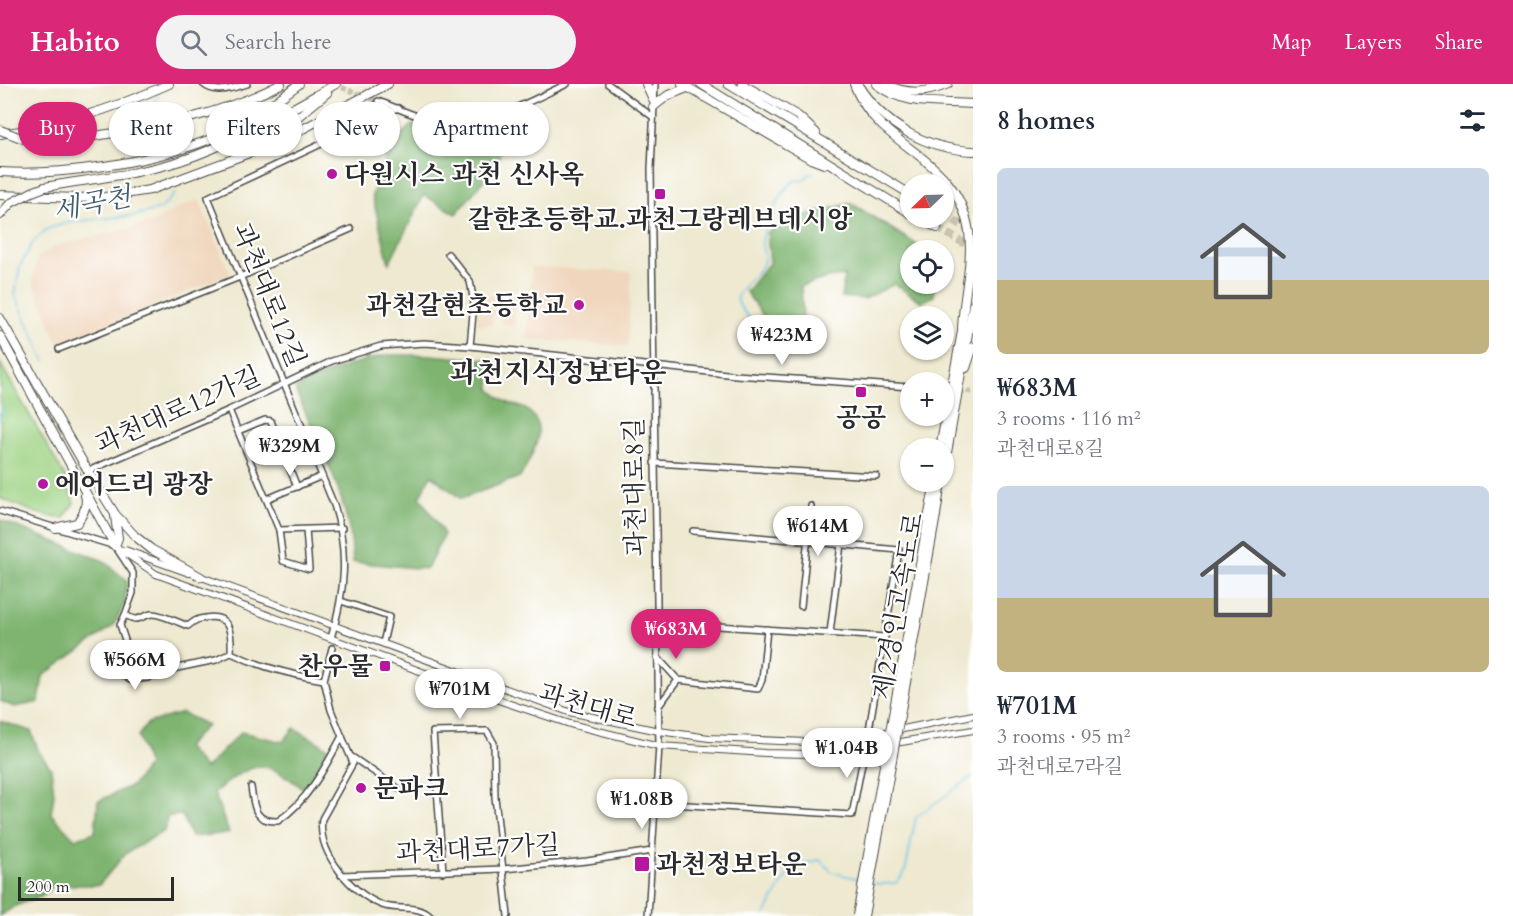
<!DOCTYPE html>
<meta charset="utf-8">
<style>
:root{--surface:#fff;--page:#f2f2f3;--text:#1f2937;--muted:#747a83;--accent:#db2777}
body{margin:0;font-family:Cardo,"Noto Serif KR",serif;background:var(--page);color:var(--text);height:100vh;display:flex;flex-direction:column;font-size:22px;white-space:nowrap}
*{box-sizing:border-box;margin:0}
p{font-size:20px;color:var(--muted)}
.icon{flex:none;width:33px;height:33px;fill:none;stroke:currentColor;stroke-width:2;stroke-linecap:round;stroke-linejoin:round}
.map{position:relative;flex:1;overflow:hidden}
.panel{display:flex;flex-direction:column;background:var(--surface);width:540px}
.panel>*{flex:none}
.banner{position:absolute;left:18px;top:18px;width:570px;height:54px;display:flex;gap:12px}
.needle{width:39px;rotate:247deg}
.tools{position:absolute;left:900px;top:90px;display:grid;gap:12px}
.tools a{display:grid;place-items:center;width:54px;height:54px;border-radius:50%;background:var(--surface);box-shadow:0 2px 4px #0004;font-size:30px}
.scale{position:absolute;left:18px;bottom:15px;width:156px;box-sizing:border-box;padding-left:6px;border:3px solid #2b2b2b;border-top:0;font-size:16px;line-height:21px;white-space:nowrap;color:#2b2b2b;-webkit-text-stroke:4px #fff;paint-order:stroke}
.price{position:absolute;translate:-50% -51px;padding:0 14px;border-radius:21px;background:#fff;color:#222;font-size:20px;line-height:39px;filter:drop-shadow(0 2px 3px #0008)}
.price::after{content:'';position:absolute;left:50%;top:36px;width:18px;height:14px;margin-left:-9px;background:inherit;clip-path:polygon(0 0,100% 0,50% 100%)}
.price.selected{background:var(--accent);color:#fff}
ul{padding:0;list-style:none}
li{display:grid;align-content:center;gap:12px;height:318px;padding:0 24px}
li span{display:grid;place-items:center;height:186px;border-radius:9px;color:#555}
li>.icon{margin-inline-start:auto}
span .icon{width:108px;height:108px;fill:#fffc;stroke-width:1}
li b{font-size:26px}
h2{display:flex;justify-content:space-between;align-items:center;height:72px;padding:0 24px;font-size:26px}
.chip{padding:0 21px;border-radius:27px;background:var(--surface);box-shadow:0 2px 4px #0004;font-size:21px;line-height:54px}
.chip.selected{background:var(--accent);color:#fff}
header{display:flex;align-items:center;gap:36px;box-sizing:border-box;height:84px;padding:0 30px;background:var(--accent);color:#fff}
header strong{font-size:28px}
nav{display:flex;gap:33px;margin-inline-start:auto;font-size:21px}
.search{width:420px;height:54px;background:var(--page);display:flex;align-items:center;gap:15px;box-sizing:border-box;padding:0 21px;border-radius:33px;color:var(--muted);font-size:22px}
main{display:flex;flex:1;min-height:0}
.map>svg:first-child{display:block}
.built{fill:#f0d6bc}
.green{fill:#9dd282;stroke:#647e56;stroke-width:1.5}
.forest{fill:#7eb470;stroke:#54704e;stroke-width:1.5}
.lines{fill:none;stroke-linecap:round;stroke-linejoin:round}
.stream{stroke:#6ac3e8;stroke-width:1.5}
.minor-tunnel{stroke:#c7c3af;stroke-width:5;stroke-dasharray:5 2.5;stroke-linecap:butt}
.highway-tunnel{stroke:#c7c3af;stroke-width:8;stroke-dasharray:8 4;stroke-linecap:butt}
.minor-casing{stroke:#484844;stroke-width:8}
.major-casing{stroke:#484844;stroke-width:8}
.highway-casing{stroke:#484844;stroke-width:10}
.minor{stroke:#fff;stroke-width:5}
.major{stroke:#fff;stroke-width:6}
.highway{stroke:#fff;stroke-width:8}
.highway-bridge-casing{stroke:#484844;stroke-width:10;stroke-linecap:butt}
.highway-bridge{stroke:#fff;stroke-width:8}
.poi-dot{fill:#b5179e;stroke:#fff;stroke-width:2}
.labels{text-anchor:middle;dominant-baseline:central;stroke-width:4.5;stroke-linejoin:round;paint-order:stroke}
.poi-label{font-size:26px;font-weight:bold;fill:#2b2b2b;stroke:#fff;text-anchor:start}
.street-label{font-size:26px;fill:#2b2b2b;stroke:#fff}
.water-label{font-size:27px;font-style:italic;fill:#41606d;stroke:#fff}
.quarter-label{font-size:28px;font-weight:bold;fill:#2b2b2b;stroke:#fff}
</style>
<header>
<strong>Habito</strong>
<div class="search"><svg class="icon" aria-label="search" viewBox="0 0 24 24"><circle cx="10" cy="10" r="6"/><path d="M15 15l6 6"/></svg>Search here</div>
<nav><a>Map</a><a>Layers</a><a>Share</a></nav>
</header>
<main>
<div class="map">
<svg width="973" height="832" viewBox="0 0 973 832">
<rect width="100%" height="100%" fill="#fff"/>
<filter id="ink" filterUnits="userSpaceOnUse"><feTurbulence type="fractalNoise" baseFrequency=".0167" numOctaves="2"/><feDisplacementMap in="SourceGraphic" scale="12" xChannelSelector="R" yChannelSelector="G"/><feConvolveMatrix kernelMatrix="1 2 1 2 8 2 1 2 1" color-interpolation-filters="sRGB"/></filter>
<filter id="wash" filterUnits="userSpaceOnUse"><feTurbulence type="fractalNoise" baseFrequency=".008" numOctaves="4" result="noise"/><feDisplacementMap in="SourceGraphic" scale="24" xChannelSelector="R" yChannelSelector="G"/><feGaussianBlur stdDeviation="1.35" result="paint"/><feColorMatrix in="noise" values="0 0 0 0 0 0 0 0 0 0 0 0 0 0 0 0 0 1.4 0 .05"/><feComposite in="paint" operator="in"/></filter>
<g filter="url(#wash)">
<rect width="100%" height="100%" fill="#eee9d0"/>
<g class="built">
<path d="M199,116L230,190L59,261L32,196L38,173L56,162L154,138L178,124Z"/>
<path d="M532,183L631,188L628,262L526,255Z"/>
<path d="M479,211L516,214L514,242L501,238V230H493L492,241L477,240Z"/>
</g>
<path class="green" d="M0,279L68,398L74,419L64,434C42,434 20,422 0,414Z"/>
<g class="forest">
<path d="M412,41L437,45L508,42L497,80L456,130L424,111L389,179L372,111L392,60Z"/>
<path d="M851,119L925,166H910V200H934V212L922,218L894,200L865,215L841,213L844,192L827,194L801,202L803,233L792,249L763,232L746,208L770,178L767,149L798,133Z"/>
<path d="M388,271H429L491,276L490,305C496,310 502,317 509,319C515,322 522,322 527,326C551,343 531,373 520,393L461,415L431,391L420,413L444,450L427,485L353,478C351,417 319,361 295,305C325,289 354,277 388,271Z"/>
<path d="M0,436L104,477L127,497L125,519L113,542L43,592L39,618L14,623L0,617Z"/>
<path d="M182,629L207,641L186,663L205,685L241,648L283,658L294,644L328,664L306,706C294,699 279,685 264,683C247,681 226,699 214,709L229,749L191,753L182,731L168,732L164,747L125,770L99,801H53L43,812L15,822L0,832V637L31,647L39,668L51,684L54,710L51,730L75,755L95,748L98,717L133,701L148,682L138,652L148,639Z"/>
</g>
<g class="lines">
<g class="stream">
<path d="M154,38L152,27L159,8"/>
<path d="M768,253C760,245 737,225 737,214C736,209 757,189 762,182C767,173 763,169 762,160C762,146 782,105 793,98C799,94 795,98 802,96C806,94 810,90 813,88"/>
<path d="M45,277L15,211L20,182L33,158L47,145L70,138L131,132L161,125L175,109"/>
<path d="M0,335L5,322"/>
<path d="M872,799L880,800L896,799L905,788L916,733L973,692"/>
<path d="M764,832L792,782L820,776L832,788L859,795"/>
</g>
</g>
</g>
<g filter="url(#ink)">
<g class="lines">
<g class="minor-tunnel">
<path d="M335,1L378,17"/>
<path d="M944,306L973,308"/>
</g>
<g class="highway-tunnel">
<path d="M944,130L973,148"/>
<path d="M937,144L973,164"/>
</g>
<g class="minor-casing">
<g id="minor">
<path d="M203,0C216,11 232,4 247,0"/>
<path d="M608,0L653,33"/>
<path d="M378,17C403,26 430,40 458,41C483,43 542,11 567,0"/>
<path d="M448,170L470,197L474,219L470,262"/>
<path d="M59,265L240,193L351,145"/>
<path d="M229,326L279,446L283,477L309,485L306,446"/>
<path d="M238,347L265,336L271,337L297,403"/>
<path d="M654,379L876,392"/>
<path d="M88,387L229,326L332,277L381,262L424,259L470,262L736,291L910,303"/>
<path d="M267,415L322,392"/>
<path d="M0,427L115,462L133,489V509L125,531C140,539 138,533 151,530C159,529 180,539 188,542C194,537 197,535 205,534C230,529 232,549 231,569C261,583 291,591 324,596"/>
<path d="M279,446L342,444"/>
<path d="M693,447L899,466L868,652"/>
<path d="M341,517L389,533L383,559"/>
<path d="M801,522L811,422"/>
<path d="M125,531L120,541L126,559L116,587L130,596L148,594L158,588L216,576L231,569"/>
<path d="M657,538L885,553"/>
<path d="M830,549L841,460"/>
<path d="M331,554C345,508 349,468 334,421L208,113L398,24"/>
<path d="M332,564L324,596L331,626L353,679L322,735C317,769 352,809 382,821C397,827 417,820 430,832"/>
<path d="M657,573L678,596L758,605L762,596L767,545"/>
<path d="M658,623L678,596"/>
<path d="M352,673L399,705"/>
<path d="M251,703C254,723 254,738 278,737C308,717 326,682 342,652"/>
<path d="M655,719L852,731L865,664"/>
<path d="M443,788L433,648L487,647L494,659L495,713L508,832"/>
<path d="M341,791L503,785L587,777L652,767"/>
<path d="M648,832L659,662L651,85L655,0"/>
</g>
</g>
<g class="major-casing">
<g id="major">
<path d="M115,462L156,490L504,618L570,640L659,662L765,669L809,670L865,664L973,646"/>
<path d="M125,466L189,489"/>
<path d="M199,492L569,628L659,647L709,654L807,658L868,652L973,631"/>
</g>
</g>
<g class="highway-casing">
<g id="highway">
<path d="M646,0L654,17"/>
<path d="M682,0L811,75L824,80"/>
<path d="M701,0L910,129"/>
<path d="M728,0L910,110"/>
<path d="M742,0L798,32L816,49"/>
<path d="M854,0C877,66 957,68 969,148C973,181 963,213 962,245"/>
<path d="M876,0C905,23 939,17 973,20"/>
<path d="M886,0C906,11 928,9 948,0"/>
<path d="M858,1C883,41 926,65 973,67"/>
<path d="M653,23L667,12L687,4"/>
<path d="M0,50C59,43 115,24 169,0"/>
<path d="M24,55C50,58 75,54 101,51C164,42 225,29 281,0"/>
<path d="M258,62L289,40L327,9"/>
<path d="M0,88C58,92 145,79 200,59C236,47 268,23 299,0"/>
<path d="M45,103C90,95 136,91 180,77C235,59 286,28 336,0"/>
<path d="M0,111L76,114L105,113L150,106L276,59L388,0"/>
<path d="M0,131L11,119"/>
<path d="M919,134L937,144"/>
<path d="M0,234L88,387L115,430L135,452L151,465L201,493"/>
<path d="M0,252L115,462"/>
<path d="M966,284L973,263"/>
<path d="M940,364L963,242"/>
<path d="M944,386L973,221"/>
<path d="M929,430L935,398"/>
<path d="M936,431L941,398"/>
<path d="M55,444L77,439C83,430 88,422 85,411"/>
<path d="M115,462L118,454L115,432"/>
</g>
</g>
<use href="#minor" class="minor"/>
<use href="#major" class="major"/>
<use href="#highway" class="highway"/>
<g class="highway-bridge-casing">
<g id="highway-bridge">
<path d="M0,46L24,55"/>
<path d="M11,119L32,108L45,103"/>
<path d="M857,832L929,430"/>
<path d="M864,832L936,431"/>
</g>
</g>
<use href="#highway-bridge" class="highway-bridge"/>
</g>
</g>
<g class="poi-dot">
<circle cx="332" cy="90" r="6"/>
<rect x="654" y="104" width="12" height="12" rx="3"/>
<circle cx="579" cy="221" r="6"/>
<rect x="855" y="302" width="12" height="12" rx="3"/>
<circle cx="43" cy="400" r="6"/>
<rect x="379" y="576" width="12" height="12" rx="3"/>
<circle cx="361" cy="704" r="6"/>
<rect x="634" y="772" width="16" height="16" rx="3"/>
</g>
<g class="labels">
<g class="poi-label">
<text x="344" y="90">다원시스 과천 신사옥</text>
<text x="660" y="135" text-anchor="middle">갈햔초등학교.과천그랑레브데시앙</text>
<text x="567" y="221" text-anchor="end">과천갈현초등학교</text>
<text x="861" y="333" text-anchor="middle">공공</text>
<text x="55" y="400">에어드리 광장</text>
<text x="373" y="582" text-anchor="end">찬우물</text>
<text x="373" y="704">문파크</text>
<text x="656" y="780">과천정보타운</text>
</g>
<g class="street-label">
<text transform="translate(269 211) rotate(68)">과천대로12길</text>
<text transform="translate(178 326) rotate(-24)">과천대로12가길</text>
<text transform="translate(635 403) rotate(-91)">과천대로8길</text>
<text transform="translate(898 522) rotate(-80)">제2경인고속도로</text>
<text transform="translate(588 622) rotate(16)">과천대로</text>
<text transform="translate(478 765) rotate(-3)">과천대로7가길</text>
</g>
<g class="water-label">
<text transform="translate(92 120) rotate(-11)">세곡천</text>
</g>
<g class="quarter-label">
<text x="558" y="289">과천지식정보타운</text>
</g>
</g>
</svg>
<div class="tools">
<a><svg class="needle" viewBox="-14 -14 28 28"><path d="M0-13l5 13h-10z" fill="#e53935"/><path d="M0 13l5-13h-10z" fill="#747a83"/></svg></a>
<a><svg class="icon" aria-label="locate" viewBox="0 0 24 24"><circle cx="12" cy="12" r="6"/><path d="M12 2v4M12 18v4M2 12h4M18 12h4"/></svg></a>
<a><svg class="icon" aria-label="layers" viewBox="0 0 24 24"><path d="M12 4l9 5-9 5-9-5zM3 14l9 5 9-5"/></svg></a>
<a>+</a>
<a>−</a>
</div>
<div class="scale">200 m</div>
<b class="price" style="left:782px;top:282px">₩423M</b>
<b class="price" style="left:290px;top:393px">₩329M</b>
<b class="price" style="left:818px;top:473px">₩614M</b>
<b class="price selected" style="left:676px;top:576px">₩683M</b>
<b class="price" style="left:135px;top:607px">₩566M</b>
<b class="price" style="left:460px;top:636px">₩701M</b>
<b class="price" style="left:847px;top:695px">₩1.04B</b>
<b class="price" style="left:642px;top:746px">₩1.08B</b>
<div class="banner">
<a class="chip selected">Buy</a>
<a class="chip">Rent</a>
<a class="chip">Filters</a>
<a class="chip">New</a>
<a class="chip">Apartment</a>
</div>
</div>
<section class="panel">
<h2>8 homes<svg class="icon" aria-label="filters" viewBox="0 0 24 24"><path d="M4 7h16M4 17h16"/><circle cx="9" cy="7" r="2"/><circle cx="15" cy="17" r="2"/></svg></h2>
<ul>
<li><span style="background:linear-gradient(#c9d6e8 60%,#c2b280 0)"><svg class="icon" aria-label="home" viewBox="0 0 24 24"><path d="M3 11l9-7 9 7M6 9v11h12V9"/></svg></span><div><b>₩683M</b><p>3 rooms · 116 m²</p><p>과천대로8길</p></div></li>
<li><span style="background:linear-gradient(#c9d6e8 60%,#c2b280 0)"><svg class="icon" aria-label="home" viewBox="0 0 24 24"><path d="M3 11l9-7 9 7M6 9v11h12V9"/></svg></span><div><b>₩701M</b><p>3 rooms · 95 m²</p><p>과천대로7라길</p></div></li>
</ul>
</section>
</main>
